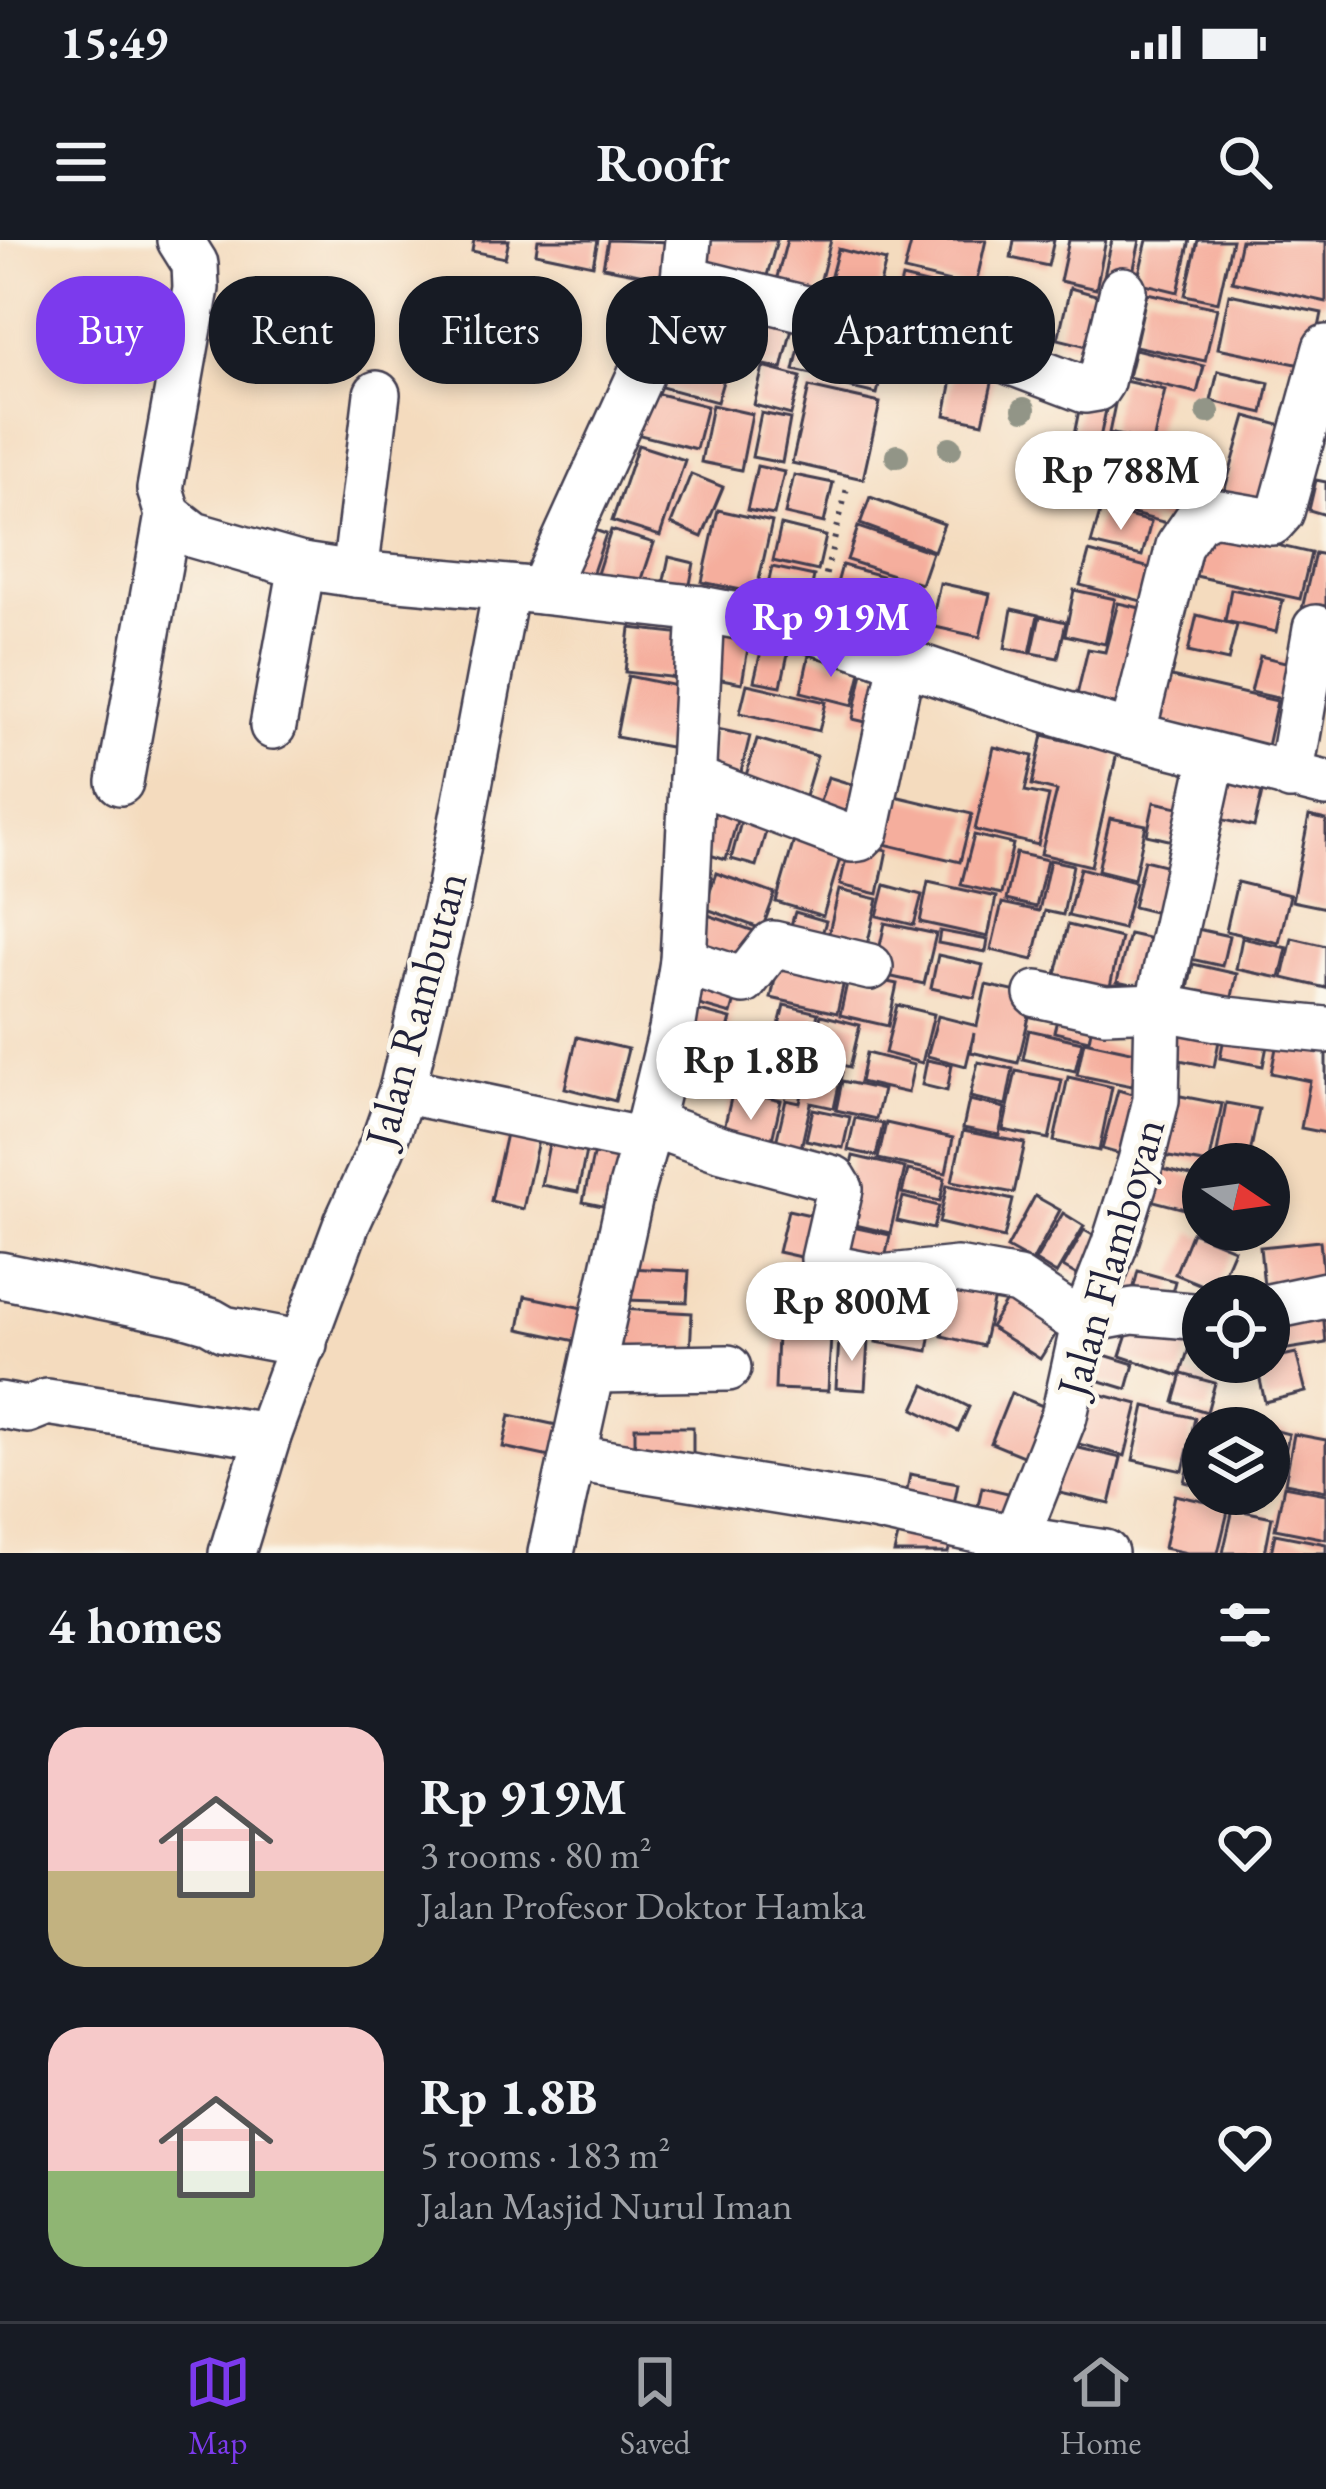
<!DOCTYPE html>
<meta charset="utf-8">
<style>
:root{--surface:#171b24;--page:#242831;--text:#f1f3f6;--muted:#9ea1a6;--line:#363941;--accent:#7c3aed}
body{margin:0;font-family:"EB Garamond",serif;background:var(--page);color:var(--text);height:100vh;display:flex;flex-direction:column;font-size:45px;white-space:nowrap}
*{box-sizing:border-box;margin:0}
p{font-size:39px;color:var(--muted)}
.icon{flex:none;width:66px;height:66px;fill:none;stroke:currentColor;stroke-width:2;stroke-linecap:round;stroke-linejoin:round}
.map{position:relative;height:1313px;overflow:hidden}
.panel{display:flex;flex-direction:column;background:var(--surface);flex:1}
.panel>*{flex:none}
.hud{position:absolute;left:36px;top:36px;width:1254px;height:108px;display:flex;gap:24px}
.needle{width:78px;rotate:103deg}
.controls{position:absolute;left:1182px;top:903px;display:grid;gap:24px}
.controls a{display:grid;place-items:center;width:108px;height:108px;border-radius:50%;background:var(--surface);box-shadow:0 6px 18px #0003;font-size:60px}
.price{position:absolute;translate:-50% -102px;padding:0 27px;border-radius:42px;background:#fff;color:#222;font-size:39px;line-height:78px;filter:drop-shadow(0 3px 6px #0008)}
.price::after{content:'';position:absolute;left:50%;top:72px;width:36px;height:27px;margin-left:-18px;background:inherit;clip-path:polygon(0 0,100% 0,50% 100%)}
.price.active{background:var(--accent);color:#fff}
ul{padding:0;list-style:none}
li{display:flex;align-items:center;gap:36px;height:300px;padding:0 48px}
li span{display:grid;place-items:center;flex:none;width:336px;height:240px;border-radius:36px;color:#555}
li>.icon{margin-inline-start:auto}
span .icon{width:144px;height:144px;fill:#fffc;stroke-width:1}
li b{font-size:51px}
h2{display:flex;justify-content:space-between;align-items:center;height:144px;padding:0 48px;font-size:51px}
.tag{padding:0 42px;border-radius:48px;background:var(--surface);box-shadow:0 6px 18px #0003;font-size:42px;line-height:108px}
.tag.active{background:var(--accent);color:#fff}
.status{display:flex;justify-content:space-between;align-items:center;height:84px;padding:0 60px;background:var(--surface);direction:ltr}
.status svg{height:33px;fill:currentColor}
header{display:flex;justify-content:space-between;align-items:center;height:156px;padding:0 48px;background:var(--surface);font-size:54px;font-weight:600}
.tabs{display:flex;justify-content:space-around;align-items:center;height:168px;border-top:3px solid var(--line);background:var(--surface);font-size:33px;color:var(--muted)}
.tabs a{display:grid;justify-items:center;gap:6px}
.tabs .active{color:var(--accent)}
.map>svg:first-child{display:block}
.building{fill:#f5ae9d}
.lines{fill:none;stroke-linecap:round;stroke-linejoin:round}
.minor-casing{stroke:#423e4f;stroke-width:50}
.path{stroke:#423e4f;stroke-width:6;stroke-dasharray:3 9;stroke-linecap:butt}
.minor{stroke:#fff;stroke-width:45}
.tree{fill:#929587}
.labels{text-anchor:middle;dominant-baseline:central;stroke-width:9;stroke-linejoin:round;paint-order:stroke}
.street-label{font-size:45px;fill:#22223b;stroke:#fbf7ec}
</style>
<div class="status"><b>15:49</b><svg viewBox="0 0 49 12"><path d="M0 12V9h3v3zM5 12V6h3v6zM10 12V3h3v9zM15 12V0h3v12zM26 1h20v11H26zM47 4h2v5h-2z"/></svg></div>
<header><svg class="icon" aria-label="menu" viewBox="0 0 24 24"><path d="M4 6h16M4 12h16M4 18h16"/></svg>Roofr<svg class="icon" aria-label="search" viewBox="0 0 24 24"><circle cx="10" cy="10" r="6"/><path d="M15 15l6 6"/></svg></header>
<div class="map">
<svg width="1326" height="1313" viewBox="0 0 1326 1313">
<rect width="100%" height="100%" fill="#fbf7ec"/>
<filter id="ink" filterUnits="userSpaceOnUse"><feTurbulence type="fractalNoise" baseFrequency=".00833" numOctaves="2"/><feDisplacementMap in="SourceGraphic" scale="24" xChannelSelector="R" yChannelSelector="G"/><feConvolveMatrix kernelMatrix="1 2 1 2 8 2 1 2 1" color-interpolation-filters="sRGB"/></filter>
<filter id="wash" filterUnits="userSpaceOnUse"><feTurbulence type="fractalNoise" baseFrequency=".004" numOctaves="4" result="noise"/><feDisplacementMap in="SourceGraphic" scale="48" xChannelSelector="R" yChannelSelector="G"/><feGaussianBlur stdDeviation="2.7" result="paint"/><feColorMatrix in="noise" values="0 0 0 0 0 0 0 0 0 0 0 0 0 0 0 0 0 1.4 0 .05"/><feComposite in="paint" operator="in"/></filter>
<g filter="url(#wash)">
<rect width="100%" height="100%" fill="#f4dbbe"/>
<g id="blocks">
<g class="building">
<path d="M474,0H509L505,18L472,11Z"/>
<path d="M538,0H598L593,25L536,13Z"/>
<path d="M608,0L672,2L665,39L603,27Z"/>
<path d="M707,0H777L763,50L698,33Z"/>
<path d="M787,0H831L815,62L773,52Z"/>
<path d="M912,0H986L975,48L904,31Z"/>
<path d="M1014,0H1054L1048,26L1011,18Z"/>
<path d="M1069,0H1106L1096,49L1060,41Z"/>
<path d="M1112,0H1140L1131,42L1104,36Z"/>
<path d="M1147,0H1190L1178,52L1137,42Z"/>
<path d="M1198,0H1232L1218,62L1185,55Z"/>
<path d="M1241,0L1326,1V62L1232,41Z"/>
<path d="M838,9L886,21L874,67L826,55Z"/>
<path d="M902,38L935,46L925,90L891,83Z"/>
<path d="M939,48L987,57L978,101L931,92Z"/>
<path d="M1070,48L1107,58L1095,108L1058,99Z"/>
<path d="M684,51L739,66L726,113L671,98Z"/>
<path d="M1147,53L1217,68L1205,121L1135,106Z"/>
<path d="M1229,54L1322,73L1311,127L1218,108Z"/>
<path d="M747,69L794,80L782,129L735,118Z"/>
<path d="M807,74L843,83L830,138L794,130Z"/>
<path d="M852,86L891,95L877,154L838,145Z"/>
<path d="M665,106L728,124L717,162L654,145Z"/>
<path d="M1135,109L1204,126L1197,153L1128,137Z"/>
<path d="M955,125L994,134L983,183L945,175Z"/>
<path d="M763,127L801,137L791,175L754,165Z"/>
<path d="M1218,131L1269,143L1263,173L1211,161Z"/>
<path d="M1120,140L1165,150L1153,203L1109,193Z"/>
<path d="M809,147L880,163L863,239L792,223Z"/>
<path d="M643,150L707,166L696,209L632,193Z"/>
<path d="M712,165L752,174L741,230L701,222Z"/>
<path d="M1080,165L1106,170L1094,226L1069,220Z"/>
<path d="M761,173L790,179L782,223L752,217Z"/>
<path d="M1246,176L1294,189L1270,276L1221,262Z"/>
<path d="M638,205L685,220L660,296L612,281Z"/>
<path d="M1104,205L1147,214L1141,244L1097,234Z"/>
<path d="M757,226L784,232L774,275L747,270Z"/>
<path d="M691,234L723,247L702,297L671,284Z"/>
<path d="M794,235L833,243L824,283L785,274Z"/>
<path d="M1316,240L1326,242V275L1309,270Z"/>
<path d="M1139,250L1181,260L1174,285L1133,274Z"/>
<path d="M870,257L944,284L934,311L860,284Z"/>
<path d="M1101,269L1151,282L1142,316L1091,304Z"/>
<path d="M718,270L772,282L756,353L702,342Z"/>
<path d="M577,284L606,294L589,344L560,335Z"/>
<path d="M781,285L826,296L818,331L773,321Z"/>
<path d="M858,287L932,312L921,344L847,320Z"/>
<path d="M1207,289L1311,313L1300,359L1196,336Z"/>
<path d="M611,290L654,303L637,354L595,340Z"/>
<path d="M1089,312L1158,330L1149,363L1080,345Z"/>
<path d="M1315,313L1326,315V375L1302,369Z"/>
<path d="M669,317L694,323L687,360L661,354Z"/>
<path d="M842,325L882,336L865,399L825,388Z"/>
<path d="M772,327L814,336L806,376L763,367Z"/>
<path d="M940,343L990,354L980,397L931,386Z"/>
<path d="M1231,349L1283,360L1276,392L1225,381Z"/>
<path d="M1074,350L1115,359L1105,404L1065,395Z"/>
<path d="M1118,363L1154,371L1131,468L1077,455L1088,409L1105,412Z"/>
<path d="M1012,369L1038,375L1030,413L1005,408Z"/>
<path d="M1197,375L1237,385L1228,421L1188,412Z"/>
<path d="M1040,376L1066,382L1058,418L1032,413Z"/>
<path d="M710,384L751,391L742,443L701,435Z"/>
<path d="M630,388L693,395L687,439L625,432Z"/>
<path d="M766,390L792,395L781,446L754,441Z"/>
<path d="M809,415L862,428L853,465L801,452Z"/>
<path d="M1260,416L1294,424L1286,460L1251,452Z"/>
<path d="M863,432L893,438L883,486L853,479Z"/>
<path d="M1158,434L1277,461L1267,506L1149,479Z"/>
<path d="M628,436L686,448L675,508L616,497Z"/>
<path d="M747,444L826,462L819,491L740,473Z"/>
<path d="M717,489L750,496L739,540L706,532Z"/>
<path d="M1043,495L1117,513L1091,626L1041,614L1057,551L1032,545Z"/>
<path d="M757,499L817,516L804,560L744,542Z"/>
<path d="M994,507L1033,516L1025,551L1049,556L1038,605L975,590Z"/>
<path d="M828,537L858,546L846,583L816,574Z"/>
<path d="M1224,539L1263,548L1254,587L1216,578Z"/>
<path d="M878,552L972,574L960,622L867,600Z"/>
<path d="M715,558L741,566L726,620L700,612Z"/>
<path d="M1154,562L1193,570L1186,604L1147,595Z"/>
<path d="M745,567L771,574L756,626L731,619Z"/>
<path d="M1309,576L1326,580V668L1292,661Z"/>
<path d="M1110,578L1146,585L1134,639L1098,630Z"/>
<path d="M797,590L844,605L823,676L776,662Z"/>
<path d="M974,595L1013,604L1001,654L961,645Z"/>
<path d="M850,601L887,610L878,654L840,645Z"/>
<path d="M1016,613L1047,620L1036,667L1006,660Z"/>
<path d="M1050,620L1073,625L1063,675L1045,671L1033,720L991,710L1002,663L1039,671Z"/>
<path d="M1144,620L1181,629L1170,676L1133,667Z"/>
<path d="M1080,628L1135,642L1123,689L1068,676Z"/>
<path d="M716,633L775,654L762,689L704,668Z"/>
<path d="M928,642L996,657L988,697L920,682Z"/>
<path d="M1237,642L1290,655L1279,703L1226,691Z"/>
<path d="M885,645L922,655L914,685L877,676Z"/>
<path d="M839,650L878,659L864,718L825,709Z"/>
<path d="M795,672L826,681L816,714L785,705Z"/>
<path d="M708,675L760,693L749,727L696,710Z"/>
<path d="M885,683L936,694L924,744L874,733Z"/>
<path d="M1068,685L1121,698L1106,764L1052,751Z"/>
<path d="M1188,687L1229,696L1222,726L1182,717Z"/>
<path d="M940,691L988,700L986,712L938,703Z"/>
<path d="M1129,694L1165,702L1154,750L1117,742Z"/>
<path d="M1242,698L1287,708L1280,738L1236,729Z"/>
<path d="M1292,698L1326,706V748L1283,738Z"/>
<path d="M938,715L983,725L975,758L931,748Z"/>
<path d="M780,716L846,732L837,773L771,758Z"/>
<path d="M1193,724L1237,734L1227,779L1184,769Z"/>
<path d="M849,734L897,744L888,786L840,775Z"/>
<path d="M692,736L738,749L731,774L685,761Z"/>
<path d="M986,745L1034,756L1018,823L971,812L974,793L966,826L927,816L938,776L977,786Z"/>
<path d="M784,765L818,773L805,830L770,822Z"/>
<path d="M897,765L934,774L922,823L885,813Z"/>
<path d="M684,767L731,779L724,804L677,793Z"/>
<path d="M1174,771L1223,780L1214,827L1165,817Z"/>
<path d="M1059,772L1093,780L1089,800L1054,792Z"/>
<path d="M821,775L860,785L850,827L810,818Z"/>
<path d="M1227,783L1270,790L1263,826L1220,818Z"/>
<path d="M1029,790L1082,802L1075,831L1023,819Z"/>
<path d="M1279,793L1326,802V893L1301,888L1310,841L1271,833Z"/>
<path d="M577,797L628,809L615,861L565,848Z"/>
<path d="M676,798L721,808L714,836L669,826Z"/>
<path d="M1084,801L1140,813L1132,846L1077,835Z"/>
<path d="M866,813L914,825L908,853L860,842Z"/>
<path d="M927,820L952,825L947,851L922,845Z"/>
<path d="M978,822L1013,829L1006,865L970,857Z"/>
<path d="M809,824L842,832L834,868L811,863L799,917L774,911L786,860L800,863Z"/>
<path d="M773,825L800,831L794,854L767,848Z"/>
<path d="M1016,831L1062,840L1049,899L1003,890Z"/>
<path d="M1068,837L1112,847L1099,911L1054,901Z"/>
<path d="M842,841L883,850L876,879L836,870Z"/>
<path d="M733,850L781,861L768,917L720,905Z"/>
<path d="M1118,850L1153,860L1137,919L1102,909Z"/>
<path d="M1165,853L1222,864L1209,924L1152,914Z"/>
<path d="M969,860L1005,868L999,895L963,888Z"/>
<path d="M1226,863L1259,869L1248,924H1215Z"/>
<path d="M813,869L850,877L843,908L806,900Z"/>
<path d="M855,878L883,884L876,916L848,910Z"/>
<path d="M509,880L541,887L523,969L491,961Z"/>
<path d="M886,883L953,898L946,933L878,919Z"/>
<path d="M963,891L1025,903L1014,953L952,941Z"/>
<path d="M596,902L634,910L622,970L583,962Z"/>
<path d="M549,904L586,911L578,952L541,945Z"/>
<path d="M853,916L905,928L890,993L838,981Z"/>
<path d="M1158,928L1203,939L1196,972L1150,960Z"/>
<path d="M908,930L945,938L940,961L902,953Z"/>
<path d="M947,945L1013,960L1004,998L939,983Z"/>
<path d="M1035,956L1060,970L1032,1022L1007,1008Z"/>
<path d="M903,957L939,966L933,989L897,981Z"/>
<path d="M788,970L828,979L818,1021L778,1012Z"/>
<path d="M1063,973L1084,986L1056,1034L1035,1021Z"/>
<path d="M838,984L890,995L882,1033L830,1022Z"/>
<path d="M1084,990L1112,1006L1091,1043L1063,1027Z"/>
<path d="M1192,992L1234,1009L1216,1051L1175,1034Z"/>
<path d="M1320,1001L1325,1053L1265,1056L1260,1007Z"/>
<path d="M628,1028L689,1031L687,1062L626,1060Z"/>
<path d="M1138,1031L1175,1041L1167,1072L1130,1062Z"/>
<path d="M956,1035L997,1044L983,1106L942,1096Z"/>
<path d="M929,1043L949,1047L942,1079L922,1074Z"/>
<path d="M1017,1044L1067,1076L1040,1119L990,1087Z"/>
<path d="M525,1056L592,1070L585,1103L519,1089Z"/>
<path d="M1322,1060L1326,1103L1269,1112V1069Z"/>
<path d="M806,1063L862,1067L860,1096L804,1091Z"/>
<path d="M619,1069L692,1073L690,1112L618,1108Z"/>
<path d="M882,1070L933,1079L928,1111L876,1102Z"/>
<path d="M1133,1076L1193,1095L1180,1136L1120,1116Z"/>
<path d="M777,1094L831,1096L828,1151L775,1149Z"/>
<path d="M839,1099L868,1100L865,1150L836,1148Z"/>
<path d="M1091,1111L1134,1124L1127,1149L1084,1136Z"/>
<path d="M1296,1113L1306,1152L1265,1162L1256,1122H1269V1119Z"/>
<path d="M1182,1134L1215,1143L1207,1172L1174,1162Z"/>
<path d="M925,1145L969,1167L958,1191L914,1169Z"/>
<path d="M1080,1149L1138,1164L1125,1216L1067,1201Z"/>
<path d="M1011,1153L1060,1173L1040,1223L991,1203Z"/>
<path d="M1145,1166L1195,1178L1183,1231L1133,1220Z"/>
<path d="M510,1175L566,1187L559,1219L503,1207Z"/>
<path d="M1201,1177L1239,1186L1203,1188V1247L1185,1242Z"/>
<rect x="635" y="1187" width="58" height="36"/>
<path d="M1269,1189L1289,1194L1284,1218L1269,1214Z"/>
<path d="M1294,1194L1326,1200V1251L1285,1243Z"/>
<path d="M1062,1204L1121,1218L1110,1264L1051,1251Z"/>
<path d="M910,1234L958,1243L952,1274L904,1265Z"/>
<path d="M1284,1246L1326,1254V1299L1275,1289Z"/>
<path d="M982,1247L1021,1256L1012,1294L974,1284Z"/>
<path d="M1175,1255L1229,1267L1218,1313H1187L1164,1308Z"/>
<path d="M1233,1269L1272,1277L1265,1313H1223Z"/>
<path d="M902,1280L953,1292L948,1313H894Z"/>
<path d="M1275,1294L1326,1304V1313H1271Z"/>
</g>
</g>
</g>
<g filter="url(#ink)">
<use href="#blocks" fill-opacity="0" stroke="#423e4f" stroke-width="3"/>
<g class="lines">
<g class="minor-casing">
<g id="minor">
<path d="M684,39L996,116L1085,150L1097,148L1101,142L1123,50"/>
<path d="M168,275L194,295L302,326L355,334L542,351L701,369L811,390L995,453L1132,495L1326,544"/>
<path d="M355,334L377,154"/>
<path d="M542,351L684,39L688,0"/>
<path d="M273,486L302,326"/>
<path d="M1132,495L1179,306L1196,281L1213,272L1272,282L1281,272L1326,108"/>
<path d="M1290,537L1316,388"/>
<path d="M692,539L852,599L859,598L866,591L902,423"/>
<path d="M120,542L168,275L160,249L196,48L195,24L180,0"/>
<path d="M683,721L744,741L773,704L870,727"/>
<path d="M1037,754L1105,769L1158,767L1227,780L1326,790"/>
<path d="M402,850L645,901L632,947L551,1313"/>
<path d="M649,883L719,908L834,939L840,949L824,1019L830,1028L881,1038L957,1030L1018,1041L1069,1075L1085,1080L1133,1071L1203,1077"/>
<path d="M645,901L672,790L683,721L701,369"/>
<path d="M0,1035L179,1072L210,1081L224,1089L304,1104"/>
<path d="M1269,1067L1326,1055"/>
<path d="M594,1130L728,1128"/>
<path d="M0,1165L27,1170L47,1162L268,1196"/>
<path d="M574,1218L874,1267L1023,1300L1105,1313"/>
<path d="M1016,1298L1064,1176L1085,1080L1114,1006L1141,921L1156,860L1158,767L1213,517"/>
<path d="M232,1313L268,1196L347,983L382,907L402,850L447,662L506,349"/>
</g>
</g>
<path class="path" d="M820,358L847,248"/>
<use href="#minor" class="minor"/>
</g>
<g class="tree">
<circle cx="1024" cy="169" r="12"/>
<circle cx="1208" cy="172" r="12"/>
<circle cx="950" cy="208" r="12"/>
<circle cx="897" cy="216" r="12"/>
</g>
</g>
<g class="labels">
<g class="street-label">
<text transform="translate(415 769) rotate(-75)">Jalan Rambutan</text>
<text transform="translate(1110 1017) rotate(-74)">Jalan Flamboyan</text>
</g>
</g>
</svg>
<div class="controls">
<a><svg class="needle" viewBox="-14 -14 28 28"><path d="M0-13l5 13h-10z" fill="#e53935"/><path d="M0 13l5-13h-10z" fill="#9ea1a6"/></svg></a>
<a><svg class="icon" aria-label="locate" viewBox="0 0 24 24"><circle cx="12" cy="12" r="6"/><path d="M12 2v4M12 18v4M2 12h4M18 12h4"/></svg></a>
<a><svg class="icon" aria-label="layers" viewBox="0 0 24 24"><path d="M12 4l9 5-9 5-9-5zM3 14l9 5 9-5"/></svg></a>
</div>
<b class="price" style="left:1121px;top:293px">Rp 788M</b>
<b class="price active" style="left:831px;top:440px">Rp 919M</b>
<b class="price" style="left:751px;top:883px">Rp 1.8B</b>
<b class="price" style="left:852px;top:1124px">Rp 800M</b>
<div class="hud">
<a class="tag active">Buy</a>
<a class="tag">Rent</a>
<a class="tag">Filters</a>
<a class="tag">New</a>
<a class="tag">Apartment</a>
</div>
</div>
<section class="panel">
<h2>4 homes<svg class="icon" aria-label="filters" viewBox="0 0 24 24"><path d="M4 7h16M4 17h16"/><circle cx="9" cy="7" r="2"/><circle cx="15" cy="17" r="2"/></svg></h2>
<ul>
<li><span style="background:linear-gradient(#f6c9c9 60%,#c2b280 0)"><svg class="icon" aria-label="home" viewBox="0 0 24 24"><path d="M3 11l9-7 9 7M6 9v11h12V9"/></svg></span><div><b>Rp 919M</b><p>3 rooms · 80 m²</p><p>Jalan Profesor Doktor Hamka</p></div><svg class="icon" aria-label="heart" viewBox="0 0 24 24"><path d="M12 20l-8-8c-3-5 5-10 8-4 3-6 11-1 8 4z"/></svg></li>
<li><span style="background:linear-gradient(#f6c9c9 60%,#8fb573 0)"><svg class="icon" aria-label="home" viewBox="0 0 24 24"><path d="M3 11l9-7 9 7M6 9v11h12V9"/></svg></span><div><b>Rp 1.8B</b><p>5 rooms · 183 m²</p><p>Jalan Masjid Nurul Iman</p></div><svg class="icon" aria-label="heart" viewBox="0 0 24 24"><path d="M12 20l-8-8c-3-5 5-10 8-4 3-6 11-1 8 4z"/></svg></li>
</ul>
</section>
<nav class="tabs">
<a class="active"><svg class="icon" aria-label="map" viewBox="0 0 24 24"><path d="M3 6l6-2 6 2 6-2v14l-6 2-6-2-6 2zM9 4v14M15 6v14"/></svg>Map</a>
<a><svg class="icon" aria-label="saved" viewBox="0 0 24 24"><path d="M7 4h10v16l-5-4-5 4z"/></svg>Saved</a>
<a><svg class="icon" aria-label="home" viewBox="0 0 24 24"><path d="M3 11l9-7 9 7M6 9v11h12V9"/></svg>Home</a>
</nav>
